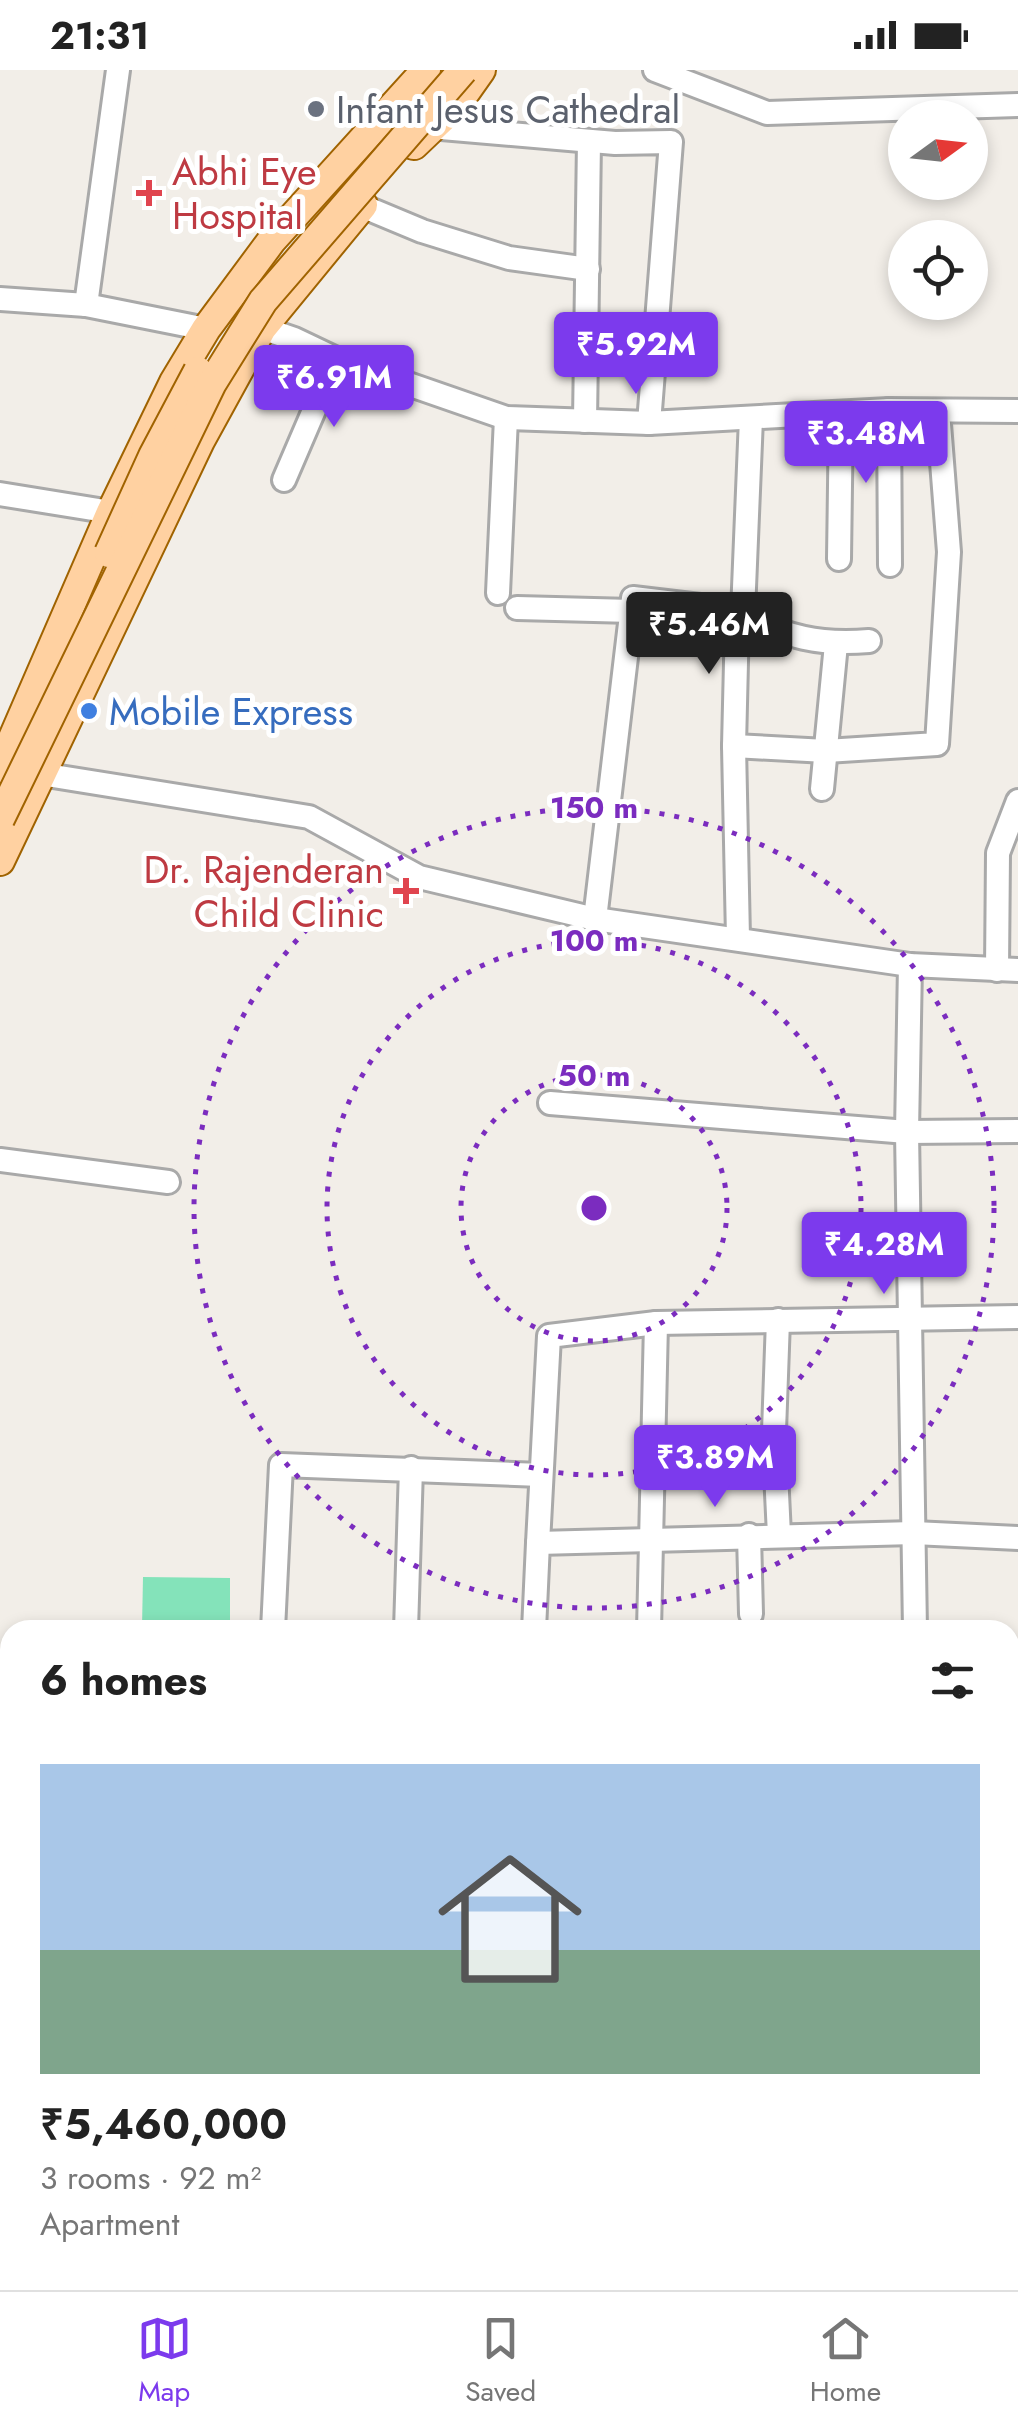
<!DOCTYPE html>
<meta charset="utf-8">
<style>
:root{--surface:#fff;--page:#f2f2f2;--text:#222;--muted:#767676;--line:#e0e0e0;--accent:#7c3aed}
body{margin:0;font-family:Jost,sans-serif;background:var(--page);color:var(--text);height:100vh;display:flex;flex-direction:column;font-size:38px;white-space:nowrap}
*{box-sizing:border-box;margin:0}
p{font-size:32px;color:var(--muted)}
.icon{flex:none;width:55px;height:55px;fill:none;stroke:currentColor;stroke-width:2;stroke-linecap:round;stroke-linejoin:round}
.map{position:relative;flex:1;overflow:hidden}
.panel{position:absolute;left:0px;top:1550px;width:1020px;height:670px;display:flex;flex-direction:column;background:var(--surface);border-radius:30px 30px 0 0;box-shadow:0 5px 15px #0003}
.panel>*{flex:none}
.needle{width:65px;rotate:75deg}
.controls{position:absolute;left:888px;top:30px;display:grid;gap:20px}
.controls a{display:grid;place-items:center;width:100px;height:100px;border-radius:50%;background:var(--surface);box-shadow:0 5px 15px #0003;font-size:50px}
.price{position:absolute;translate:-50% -85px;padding:0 22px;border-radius:10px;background:var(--accent);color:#fff;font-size:32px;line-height:65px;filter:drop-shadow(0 2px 5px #0008)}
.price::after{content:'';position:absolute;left:50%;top:60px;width:30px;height:22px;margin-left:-15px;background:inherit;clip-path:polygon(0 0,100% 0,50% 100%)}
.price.current{background:#222;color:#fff}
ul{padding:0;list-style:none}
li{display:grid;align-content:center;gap:20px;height:530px;padding:0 40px}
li+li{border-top:2px solid var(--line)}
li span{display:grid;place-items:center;height:310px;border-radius:0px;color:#555}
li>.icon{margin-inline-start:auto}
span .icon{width:180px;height:180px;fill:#fffc;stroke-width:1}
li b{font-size:42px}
h2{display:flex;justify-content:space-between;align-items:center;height:120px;padding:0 40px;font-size:42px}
.status{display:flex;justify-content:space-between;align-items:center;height:70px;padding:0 50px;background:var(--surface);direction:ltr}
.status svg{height:28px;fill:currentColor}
.menu{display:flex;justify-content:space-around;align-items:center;height:140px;border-top:2px solid var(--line);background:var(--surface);font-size:28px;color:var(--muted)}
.menu a{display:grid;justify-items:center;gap:5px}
.menu .current{color:var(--accent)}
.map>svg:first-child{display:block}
.pitch{fill:#84e3ba}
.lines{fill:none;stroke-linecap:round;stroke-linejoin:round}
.minor-casing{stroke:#a9a9a9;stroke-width:28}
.major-casing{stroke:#a06300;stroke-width:32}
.minor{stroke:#fff;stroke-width:22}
.major{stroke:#ffd1a1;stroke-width:28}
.major-bridge-casing{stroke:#a06300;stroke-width:32;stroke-linecap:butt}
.major-bridge{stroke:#ffd1a1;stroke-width:28}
.ring{fill:none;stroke:#7b2cbf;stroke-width:5;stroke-dasharray:5 10}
.worship-dot{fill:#6b7280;stroke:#fff;stroke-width:4}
.health-dot{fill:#e0444e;stroke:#fff;stroke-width:4}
.shop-dot{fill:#3f7fe0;stroke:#fff;stroke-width:4}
.labels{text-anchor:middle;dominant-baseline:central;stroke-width:10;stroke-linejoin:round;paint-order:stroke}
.worship-label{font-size:38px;fill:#5b616d;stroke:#fff;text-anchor:start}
.health-label{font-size:38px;fill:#be3a42;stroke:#fff;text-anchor:start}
.shop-label{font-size:38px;fill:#366cbe;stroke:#fff;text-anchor:start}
.centre{fill:#7b2cbf;stroke:#fff;stroke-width:5}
.ring-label{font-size:30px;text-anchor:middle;font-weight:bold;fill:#7b2cbf;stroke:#fff;stroke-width:10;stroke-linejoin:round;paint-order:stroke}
</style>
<div class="status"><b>21:31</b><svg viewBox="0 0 49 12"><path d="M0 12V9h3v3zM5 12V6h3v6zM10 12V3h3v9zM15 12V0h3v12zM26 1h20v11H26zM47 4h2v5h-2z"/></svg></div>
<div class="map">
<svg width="1018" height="2220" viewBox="0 0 1018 2220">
<rect width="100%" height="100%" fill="#f2eee8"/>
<path class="pitch" d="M143,1507L230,1508V1558L142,1557Z"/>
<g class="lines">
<g class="minor-casing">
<g id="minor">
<path d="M655,0L767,43L1018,35"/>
<path d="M430,57L615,73L671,72L649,353"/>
<path d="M362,136L422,161L509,188L588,199"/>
<path d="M0,229L86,235L206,259"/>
<path d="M86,235L118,0"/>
<path d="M262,258L294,269L336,289L506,348L649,353L889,340L1018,341"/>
<path d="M889,340L890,495"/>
<path d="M585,351L589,71"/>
<path d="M284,410L336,289"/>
<path d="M0,424L111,442"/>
<path d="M839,489L841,343"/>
<path d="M498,523L506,348"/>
<path d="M517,538L632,541"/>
<path d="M743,542C784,568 821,575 869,571"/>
<path d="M734,676L826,681L937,674L949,482L938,341"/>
<path d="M28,702L309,747L419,807L595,849L910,895L1018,900"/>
<path d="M822,719L836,574"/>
<path d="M595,849L633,528L700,536L737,550"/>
<path d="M738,868L734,676L737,550L743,542L751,348"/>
<path d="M910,895L907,1062L915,1560"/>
<path d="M997,900L998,783L1018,731"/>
<path d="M550,1033L907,1062L1018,1061"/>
<path d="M0,1090L168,1112"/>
<path d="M778,1250L774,1361L779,1465"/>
<path d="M749,1465L751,1544"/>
<path d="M538,1473L549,1266L656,1253L1018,1247"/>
<path d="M273,1560L281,1395L541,1405"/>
<path d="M406,1560L411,1398"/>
<path d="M534,1560L538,1473L914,1463L1018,1468"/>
<path d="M649,1560L656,1253"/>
<path d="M1010,1670L1018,1671"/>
<path d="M0,1751L10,1750"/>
<path d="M0,1948L10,1949"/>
<path d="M1010,2137H1018"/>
<path d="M790,2210L791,2220"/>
<path d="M933,2210L935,2220"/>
<path d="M175,2220V2210"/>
<path d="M545,2220V2210"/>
<path d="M675,2220V2210"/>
</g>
</g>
<g class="major-casing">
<g id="major">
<path d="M414,75L457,34L481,0"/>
<path d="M0,698L111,442L174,312L206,259L272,170L426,0"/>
<path d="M0,791L200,371L262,258L363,135"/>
</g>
</g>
<use href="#minor" class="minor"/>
<use href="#major" class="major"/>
<g class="major-bridge-casing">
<g id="major-bridge">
<path d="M109,483L153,386L198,301"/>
<path d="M0,749L212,313L263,231L463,0"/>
</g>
</g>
<use href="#major-bridge" class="major-bridge"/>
</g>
<g class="ring">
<circle cx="594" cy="1138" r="133"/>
<circle cx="594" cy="1138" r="267"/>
<circle cx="594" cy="1138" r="400"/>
</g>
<circle class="worship-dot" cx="316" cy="39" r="10"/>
<g class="health-dot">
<path d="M144 108h10v10h10v10h-10v10h-10v-10h-10v-10h10z"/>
<path d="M401 806h10v10h10v10h-10v10h-10v-10h-10v-10h10z"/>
</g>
<circle class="shop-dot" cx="89" cy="641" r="10"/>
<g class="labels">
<g class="worship-label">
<text x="336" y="39">Infant Jesus Cathedral</text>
</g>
<g class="health-label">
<text x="172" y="101">Abhi Eye<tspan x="172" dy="44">Hospital</tspan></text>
<text x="384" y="799" text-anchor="end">Dr. Rajenderan<tspan x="384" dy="44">Child Clinic</tspan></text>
</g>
<g class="shop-label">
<text x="109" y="641">Mobile Express</text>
</g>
</g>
<circle cx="594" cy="1138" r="15" class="centre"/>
<g class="ring-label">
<text x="594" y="748">150 m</text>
<text x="594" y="881">100 m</text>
<text x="594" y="1016">50 m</text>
</g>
</svg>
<div class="controls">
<a><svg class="needle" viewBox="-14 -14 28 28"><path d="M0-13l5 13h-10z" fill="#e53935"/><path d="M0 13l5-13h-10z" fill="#767676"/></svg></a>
<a><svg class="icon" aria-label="locate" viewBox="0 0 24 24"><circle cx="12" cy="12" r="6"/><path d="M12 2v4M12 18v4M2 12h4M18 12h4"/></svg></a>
</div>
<b class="price" style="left:636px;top:327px">₹5.92M</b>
<b class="price" style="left:334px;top:360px">₹6.91M</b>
<b class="price" style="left:866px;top:416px">₹3.48M</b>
<b class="price current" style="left:709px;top:607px">₹5.46M</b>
<b class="price" style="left:884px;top:1227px">₹4.28M</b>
<b class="price" style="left:715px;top:1440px">₹3.89M</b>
<section class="panel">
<h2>6 homes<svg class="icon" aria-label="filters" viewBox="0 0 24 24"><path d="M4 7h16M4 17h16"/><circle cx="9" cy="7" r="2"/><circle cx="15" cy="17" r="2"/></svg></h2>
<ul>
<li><span style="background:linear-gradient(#a9c7e8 60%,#7fa58c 0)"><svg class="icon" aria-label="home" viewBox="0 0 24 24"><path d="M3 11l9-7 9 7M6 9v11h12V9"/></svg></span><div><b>₹5,460,000</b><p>3 rooms · 92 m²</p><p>Apartment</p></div></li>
</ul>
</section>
</div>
<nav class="menu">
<a class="current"><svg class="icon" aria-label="map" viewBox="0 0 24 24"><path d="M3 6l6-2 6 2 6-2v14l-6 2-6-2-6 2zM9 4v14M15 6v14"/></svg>Map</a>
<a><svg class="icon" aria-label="saved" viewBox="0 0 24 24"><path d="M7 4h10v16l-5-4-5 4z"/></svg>Saved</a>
<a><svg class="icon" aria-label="home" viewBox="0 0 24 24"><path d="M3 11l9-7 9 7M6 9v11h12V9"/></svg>Home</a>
</nav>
